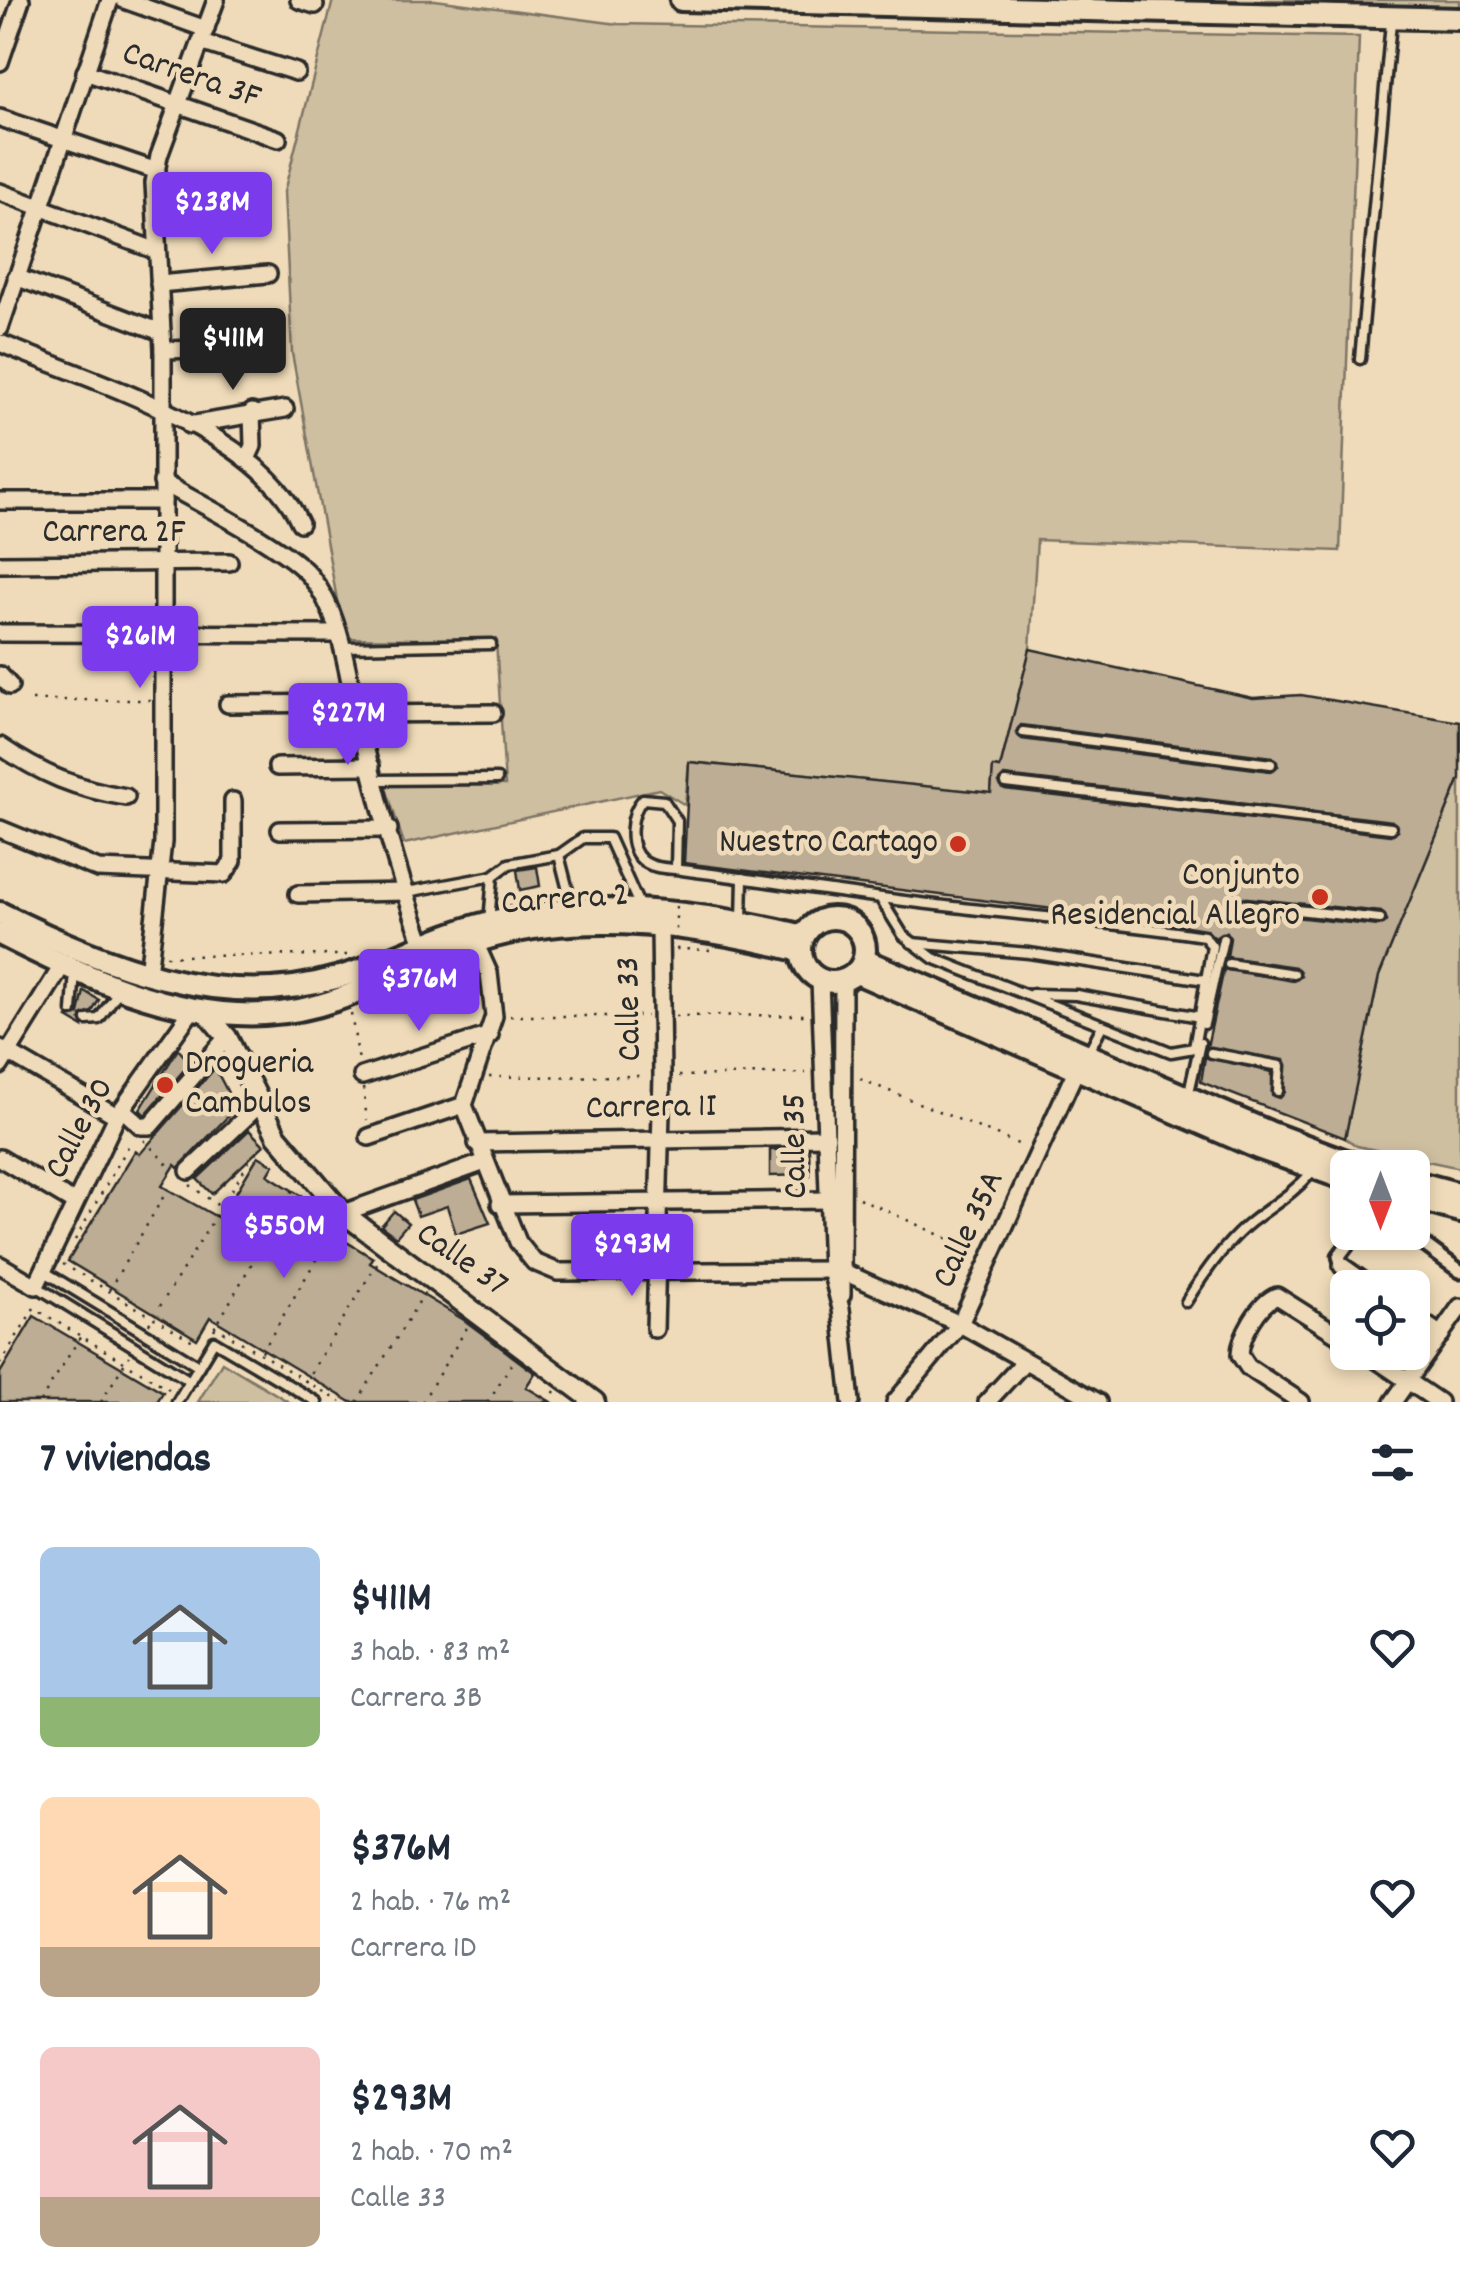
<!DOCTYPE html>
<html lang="es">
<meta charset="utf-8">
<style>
:root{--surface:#fff;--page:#f2f2f3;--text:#1f2937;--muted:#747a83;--accent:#7c3aed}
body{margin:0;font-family:Dekko,sans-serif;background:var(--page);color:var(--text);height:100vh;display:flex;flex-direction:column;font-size:38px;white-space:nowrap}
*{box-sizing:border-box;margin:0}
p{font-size:32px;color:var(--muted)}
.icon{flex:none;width:55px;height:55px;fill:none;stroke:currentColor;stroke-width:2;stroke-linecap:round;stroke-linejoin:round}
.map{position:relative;height:1402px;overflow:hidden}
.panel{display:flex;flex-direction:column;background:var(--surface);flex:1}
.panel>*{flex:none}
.needle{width:65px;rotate:180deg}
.fabs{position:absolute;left:1330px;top:1150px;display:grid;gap:20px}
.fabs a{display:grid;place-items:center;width:100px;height:100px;border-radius:15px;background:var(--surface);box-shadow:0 5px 15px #0003;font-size:50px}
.price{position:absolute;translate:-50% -85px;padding:0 22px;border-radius:10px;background:var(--accent);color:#fff;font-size:32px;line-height:65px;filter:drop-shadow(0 2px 5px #0008)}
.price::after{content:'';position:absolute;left:50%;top:60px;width:30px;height:22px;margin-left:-15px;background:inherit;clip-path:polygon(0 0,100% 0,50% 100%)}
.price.on{background:#222;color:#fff}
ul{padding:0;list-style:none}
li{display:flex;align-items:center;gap:30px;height:250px;padding:0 40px}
li span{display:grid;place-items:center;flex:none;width:280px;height:200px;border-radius:15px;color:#555}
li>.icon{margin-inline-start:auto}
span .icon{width:120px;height:120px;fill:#fffc;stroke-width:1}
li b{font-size:42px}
h2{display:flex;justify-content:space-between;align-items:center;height:120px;padding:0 40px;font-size:42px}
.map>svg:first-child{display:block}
.green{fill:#cfbfa1;stroke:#7d7566;stroke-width:2.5}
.building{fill:#bcad94;stroke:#2b2b2b;stroke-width:2.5;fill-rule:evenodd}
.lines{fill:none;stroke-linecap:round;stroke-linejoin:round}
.service-casing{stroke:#2b2b2b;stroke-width:15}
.pedestrian-casing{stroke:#2b2b2b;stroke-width:19}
.minor-casing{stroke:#2b2b2b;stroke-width:22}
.tertiary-casing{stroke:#2b2b2b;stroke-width:25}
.secondary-casing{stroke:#2b2b2b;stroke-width:28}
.path{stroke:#2b2b2b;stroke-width:2.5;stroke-dasharray:2.5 8;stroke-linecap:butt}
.service{stroke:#efdbb9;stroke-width:8}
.pedestrian{stroke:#efdbb9;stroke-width:11}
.minor{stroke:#efdbb9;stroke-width:15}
.tertiary{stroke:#efdbb9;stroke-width:18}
.secondary{stroke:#efdbb9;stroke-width:20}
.path-bridge{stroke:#2b2b2b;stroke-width:2.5;stroke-dasharray:2.5 8;stroke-linecap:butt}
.poi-dot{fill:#c8321e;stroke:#efdbb9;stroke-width:4}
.labels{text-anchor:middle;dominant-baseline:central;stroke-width:9;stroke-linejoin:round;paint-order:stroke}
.street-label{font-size:35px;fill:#2b2b2b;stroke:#efdbb9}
.poi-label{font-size:35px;fill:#2b2b2b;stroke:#efdbb9;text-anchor:end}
</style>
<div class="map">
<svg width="1460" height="1402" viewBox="0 0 1460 1402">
<rect width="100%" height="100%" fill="#efdbb9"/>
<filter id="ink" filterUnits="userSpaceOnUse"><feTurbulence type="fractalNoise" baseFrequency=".01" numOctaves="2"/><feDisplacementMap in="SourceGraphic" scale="20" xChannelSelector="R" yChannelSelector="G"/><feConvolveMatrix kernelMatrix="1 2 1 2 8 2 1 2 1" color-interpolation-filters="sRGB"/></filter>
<g filter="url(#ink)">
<g class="green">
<path d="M333,0H435L618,24L1359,37L1340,551L1037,540L1030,649L1000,768H993L991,793L689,762L685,805L659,789L404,844L385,785H505L496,640L344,638L292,353L284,192Z"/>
<path d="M681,0H1460V19Z"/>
<path d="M1460,778V1168L1357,1146L1345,1138L1379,976Z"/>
<path d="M222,1362L289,1402H198Z"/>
</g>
<g class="building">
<path d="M1030,649L1253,698L1301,695L1460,722V778L1379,976L1345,1138L1201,1082L1205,1057L1272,1072V1095L1280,1098L1285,1092L1284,1060L1207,1047L1224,969L1293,981L1301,976L1295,967L1227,957L1230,938L1226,932L1215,938L1205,929L1174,924L684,863L689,762L991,793L993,767L1000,768ZM1021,725L1272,757L1278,766L1270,771L1022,739L1016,732ZM1004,776L1392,821L1398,830L1390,835L1005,790L999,783ZM1238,897L1381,912L1387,921L1379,926L1239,911L1233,904Z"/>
<path d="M537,867L540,886L520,890L517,870Z"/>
<path d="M84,991L99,1000L92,1012L81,1016L83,1027L68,1018L79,1014Z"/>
<path d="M178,1049L190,1063L145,1115L140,1110Z"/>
<path d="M215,1068L236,1108L178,1168L175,1165L162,1186L254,1238L226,1209L258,1156L274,1165L268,1175L314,1204L310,1211L331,1223L327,1230L373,1258L370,1263L464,1320L535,1373L526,1387L551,1402H351L210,1317L197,1339L68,1261L135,1151L140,1154Z"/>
<path d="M249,1130L264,1145L212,1194L197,1179Z"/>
<path d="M795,1149H809L810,1175L770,1176V1150Z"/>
<path d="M471,1179L490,1223L456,1234L447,1206L418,1216L412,1200Z"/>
<path d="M394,1211L408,1223L396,1237L381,1226Z"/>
<path d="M34,1316L163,1392L157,1402H0V1373Z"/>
</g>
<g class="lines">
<g class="service-casing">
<g id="service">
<path d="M1360,359L1391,22"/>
<path d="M345,647L491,644"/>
<path d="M1023,732L1271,764"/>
<path d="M374,780L497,779"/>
<path d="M1006,783L1391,828"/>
<path d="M559,855L583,838H609L640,907"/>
<path d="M676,869L677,821L664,801L643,799C630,813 626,846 642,860C652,869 670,868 682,870C773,882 863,897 954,907C1037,917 1121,923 1204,936L1212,946L1194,1048L1171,1052L933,958L903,935L880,898"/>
<path d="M407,892L493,876"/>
<path d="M1240,904L1380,919"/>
<path d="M742,921L743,878"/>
<path d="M489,922L493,876L509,864L559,855L572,906"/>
<path d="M912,943L1029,953L1205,980"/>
<path d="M1229,964L1294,974"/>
<path d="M1032,994L1076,995L1200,1017"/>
<path d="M72,1011L75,972"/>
<path d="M87,1020L99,1019L118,992"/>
<path d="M1204,1024L1223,939"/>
<path d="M1088,1053L1102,1026"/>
<path d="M1211,1053L1280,1066L1278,1091"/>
<path d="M1188,1097L1200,1043"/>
<path d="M45,1272L199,1366"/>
<path d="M36,1286L190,1381"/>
<path d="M1186,1302C1204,1273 1225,1243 1251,1222C1273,1205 1294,1193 1312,1172"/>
<path d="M177,1402L214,1341L317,1402"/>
</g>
</g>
<g class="pedestrian-casing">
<g id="pedestrian">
<path d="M1407,1232L1460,1271"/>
<path d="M1342,1266L1339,1256L1357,1232"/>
</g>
</g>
<g class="minor-casing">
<g id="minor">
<path d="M124,0L206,29"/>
<path d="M299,0L315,5"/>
<path d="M201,42L296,72"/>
<path d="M0,62L21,0"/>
<path d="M85,72L278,139"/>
<path d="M0,118L157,171"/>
<path d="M0,192L157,251"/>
<path d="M16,277L161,332"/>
<path d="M159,284L268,274"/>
<path d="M0,328L110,0"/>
<path d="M0,343C90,381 258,429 300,523"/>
<path d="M163,350L203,349L245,341"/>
<path d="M189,425L285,409"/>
<path d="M247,459L253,446L252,412"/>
<path d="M162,482C198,503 288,548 311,577C342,616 346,669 357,715C376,791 396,870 423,944"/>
<path d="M0,501H163"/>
<path d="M0,564L229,562"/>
<path d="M0,633L337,634"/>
<path d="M0,675L10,686"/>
<path d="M228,704L354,703"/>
<path d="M357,714L493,713"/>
<path d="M0,746C41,774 77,789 126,797"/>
<path d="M277,767L371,766"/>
<path d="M0,829L98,869L224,874L233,861V801"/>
<path d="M280,830L389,829"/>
<path d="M298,894L407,892"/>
<path d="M475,942L489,973L494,1016L464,1105L518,1242L534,1262L558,1272L831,1270"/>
<path d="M148,974L163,842V350L154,183L159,156L216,0"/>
<path d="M820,980L831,1270L841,1309L851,1402"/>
<path d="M0,1048L117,1116"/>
<path d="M0,1066L62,966"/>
<path d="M362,1076L490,1035"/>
<path d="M122,1109L141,1126H150L227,1037"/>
<path d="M369,1137L464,1105"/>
<path d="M477,1143L827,1137"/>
<path d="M0,1158L75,1203"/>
<path d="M189,1171L260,1104"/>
<path d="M500,1204L828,1200"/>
<path d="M343,1213L485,1162"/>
<path d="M0,1265L36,1286L117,1116L193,1009"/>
<path d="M1342,1266L1373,1288"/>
<path d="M844,1272L960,1324L1098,1402"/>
<path d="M842,1295L843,981"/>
<path d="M1412,1315L1441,1335"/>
<path d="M655,1329L662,1076L660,928"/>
<path d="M1365,1352L1439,1402"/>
<path d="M895,1402L960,1324L1077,1068"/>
<path d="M987,1402L1025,1361"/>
<path d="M1301,1402L1248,1367L1240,1355C1240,1336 1259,1303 1277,1296L1348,1341"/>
<path d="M1393,1402L1460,1307"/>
</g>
</g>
<g class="tertiary-casing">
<path id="tertiary" d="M205,1011L227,1037L277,1136L343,1213L595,1402"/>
</g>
<g class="secondary-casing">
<g id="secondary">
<path d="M681,0L1460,19"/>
<path d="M0,913C103,965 220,1012 336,978C388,964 434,936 487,923C590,897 702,911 804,936"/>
<circle cx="833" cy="950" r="32"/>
<path d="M0,934C81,975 172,1019 265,1014C342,1011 401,967 472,943C574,908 699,925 801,951"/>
<path d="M864,960L1269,1132L1365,1168"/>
<path d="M857,973L1258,1148L1348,1180"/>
<path d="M1412,1181L1460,1194"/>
<path d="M1412,1198L1460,1211"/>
</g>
</g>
<g class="path">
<path d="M169,186L265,209"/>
<path d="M208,214V197"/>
<path d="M180,216L181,190"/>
<path d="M172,217L259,210"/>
<path d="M32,700H150"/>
<path d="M676,949L712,950"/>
<path d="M166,956L348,955"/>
<path d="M351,1014L359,1061"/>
<path d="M510,1016H647"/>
<path d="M675,1016L807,1015"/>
<path d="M679,1076L806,1073"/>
<path d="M489,1077L646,1076"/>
<path d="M860,1079L1023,1146"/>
<path d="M363,1088L367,1120"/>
<path d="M144,1140L173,1170"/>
<path d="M190,1185L220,1207"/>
<path d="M859,1198L979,1253"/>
<path d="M75,1240L129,1145"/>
<path d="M63,1264L198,1344"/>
<path d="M109,1290L172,1182"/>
<path d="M149,1324L249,1162"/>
<path d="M214,1326L341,1402"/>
<path d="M214,1330L296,1185"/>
<path d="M262,1352L334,1229"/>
<path d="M0,1364L34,1308L169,1389"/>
<path d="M305,1382L379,1260"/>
<path d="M40,1402L84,1331"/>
<path d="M101,1402L129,1356"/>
<path d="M357,1402L425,1292"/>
<path d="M422,1402L468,1326"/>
<path d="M488,1402L513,1361"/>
<path d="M548,1402L555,1391"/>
</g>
<use href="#service" class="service"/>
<use href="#pedestrian" class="pedestrian"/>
<use href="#minor" class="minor"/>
<use href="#tertiary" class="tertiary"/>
<use href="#secondary" class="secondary"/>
<path class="path-bridge" d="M676,940V903"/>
</g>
</g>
<g class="poi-dot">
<circle cx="958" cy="844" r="10"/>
<circle cx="1320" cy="897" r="10"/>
<circle cx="165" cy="1085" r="10"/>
</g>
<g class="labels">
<g class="street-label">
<text transform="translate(191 77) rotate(19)">Carrera 3F</text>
<text x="114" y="534">Carrera 2F</text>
<text transform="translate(565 901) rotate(-4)">Carrera 2</text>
<text transform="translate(631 1009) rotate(-91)">Calle 33</text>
<text transform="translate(651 1109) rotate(-1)">Carrera 1I</text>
<text transform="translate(81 1129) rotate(-62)">Calle 30</text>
<text transform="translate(797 1146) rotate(-91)">Calle 35</text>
<text transform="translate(970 1230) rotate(-65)">Calle 35A</text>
<text transform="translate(461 1261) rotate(35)">Calle 37</text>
</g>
<g class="poi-label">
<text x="938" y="844">Nuestro Cartago</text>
<text x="1300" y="877">Conjunto<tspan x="1300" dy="40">Residencial Allegro</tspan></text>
<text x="185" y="1065" text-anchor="start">Drogueria<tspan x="185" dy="40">Cambulos</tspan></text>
</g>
</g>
</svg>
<div class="fabs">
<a><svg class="needle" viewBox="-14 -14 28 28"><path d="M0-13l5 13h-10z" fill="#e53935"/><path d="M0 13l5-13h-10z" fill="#747a83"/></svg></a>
<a><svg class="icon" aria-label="locate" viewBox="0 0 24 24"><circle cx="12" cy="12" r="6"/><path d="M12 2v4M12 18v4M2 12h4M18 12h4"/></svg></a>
</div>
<b class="price" style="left:212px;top:257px">$238M</b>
<b class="price on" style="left:233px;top:393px">$411M</b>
<b class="price" style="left:140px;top:691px">$261M</b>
<b class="price" style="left:348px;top:768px">$227M</b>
<b class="price" style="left:419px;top:1034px">$376M</b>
<b class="price" style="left:284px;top:1281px">$550M</b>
<b class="price" style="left:632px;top:1299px">$293M</b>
</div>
<section class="panel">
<h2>7 viviendas<svg class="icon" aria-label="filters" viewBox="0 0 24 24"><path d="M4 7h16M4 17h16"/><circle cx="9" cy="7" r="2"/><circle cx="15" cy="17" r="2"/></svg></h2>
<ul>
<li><span style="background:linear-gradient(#a9c7e8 75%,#8fb573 0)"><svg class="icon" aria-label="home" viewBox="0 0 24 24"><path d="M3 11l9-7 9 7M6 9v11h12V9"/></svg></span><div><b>$411M</b><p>3 hab. · 83 m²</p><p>Carrera 3B</p></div><svg class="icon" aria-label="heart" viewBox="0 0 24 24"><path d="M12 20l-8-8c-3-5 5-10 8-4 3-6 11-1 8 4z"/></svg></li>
<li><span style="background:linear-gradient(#ffd9b3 75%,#b9a48a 0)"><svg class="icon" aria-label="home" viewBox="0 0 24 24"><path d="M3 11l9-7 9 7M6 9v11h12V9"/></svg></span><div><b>$376M</b><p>2 hab. · 76 m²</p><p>Carrera 1D</p></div><svg class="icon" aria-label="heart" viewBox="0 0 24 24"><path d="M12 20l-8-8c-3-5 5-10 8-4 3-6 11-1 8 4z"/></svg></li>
<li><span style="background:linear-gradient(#f6c9c9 75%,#b9a48a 0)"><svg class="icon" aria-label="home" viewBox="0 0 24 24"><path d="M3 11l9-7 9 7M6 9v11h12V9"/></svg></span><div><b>$293M</b><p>2 hab. · 70 m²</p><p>Calle 33</p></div><svg class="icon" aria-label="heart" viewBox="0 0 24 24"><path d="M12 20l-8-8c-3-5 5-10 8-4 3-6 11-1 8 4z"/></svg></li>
</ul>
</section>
